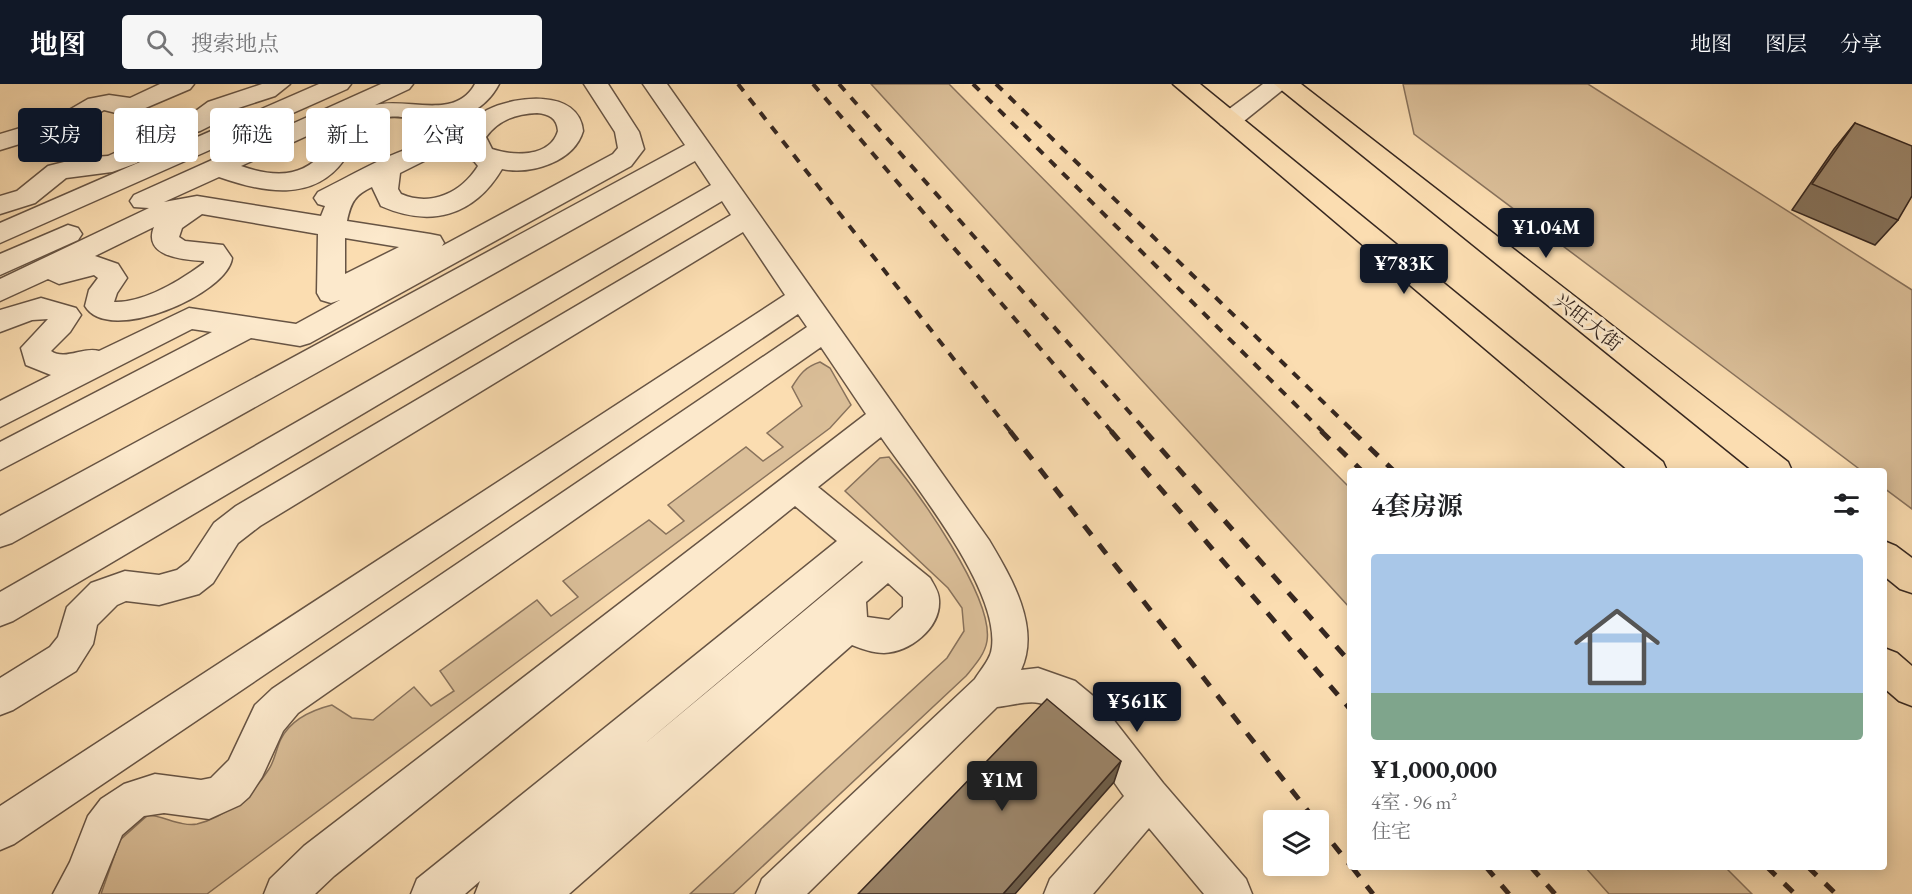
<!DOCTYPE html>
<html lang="zh">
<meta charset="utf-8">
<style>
:root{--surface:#fff;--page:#f6f6f6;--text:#202124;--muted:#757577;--accent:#111827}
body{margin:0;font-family:"EB Garamond","Noto Serif SC",serif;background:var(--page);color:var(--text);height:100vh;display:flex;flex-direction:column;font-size:22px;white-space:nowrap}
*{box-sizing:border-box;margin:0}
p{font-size:20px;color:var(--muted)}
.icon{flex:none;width:33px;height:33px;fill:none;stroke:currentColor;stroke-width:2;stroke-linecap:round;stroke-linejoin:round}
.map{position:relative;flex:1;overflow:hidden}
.details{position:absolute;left:1347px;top:384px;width:540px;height:402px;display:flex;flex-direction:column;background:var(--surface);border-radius:6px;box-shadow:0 3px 15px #0003}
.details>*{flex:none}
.top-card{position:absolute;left:18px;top:24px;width:570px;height:54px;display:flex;gap:12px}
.fabs{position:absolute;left:1263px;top:726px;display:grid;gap:12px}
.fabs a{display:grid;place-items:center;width:66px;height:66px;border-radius:6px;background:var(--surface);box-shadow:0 3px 15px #0003;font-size:30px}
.price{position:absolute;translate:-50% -51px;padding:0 14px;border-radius:6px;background:var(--accent);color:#fff;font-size:20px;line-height:39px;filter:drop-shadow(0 2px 3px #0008)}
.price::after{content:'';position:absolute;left:50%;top:36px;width:18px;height:14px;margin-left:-9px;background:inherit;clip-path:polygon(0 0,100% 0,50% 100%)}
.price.active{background:#222;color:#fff}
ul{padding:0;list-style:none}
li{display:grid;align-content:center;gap:12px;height:318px;padding:0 24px}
li span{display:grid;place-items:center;height:186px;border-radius:6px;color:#555}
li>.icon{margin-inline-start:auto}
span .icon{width:108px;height:108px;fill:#fffc;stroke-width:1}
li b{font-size:26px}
h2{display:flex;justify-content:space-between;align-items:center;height:72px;padding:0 24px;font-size:26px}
.pill{padding:0 21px;border-radius:6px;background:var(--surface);box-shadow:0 3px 15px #0003;font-size:21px;line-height:54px}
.pill.active{background:var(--accent);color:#fff}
header{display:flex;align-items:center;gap:36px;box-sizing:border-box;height:84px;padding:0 30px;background:var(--accent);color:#fff}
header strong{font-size:28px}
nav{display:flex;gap:33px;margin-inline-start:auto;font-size:21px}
.search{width:420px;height:54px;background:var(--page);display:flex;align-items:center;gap:15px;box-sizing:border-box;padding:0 21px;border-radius:6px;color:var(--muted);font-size:22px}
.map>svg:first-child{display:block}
.green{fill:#dabe98;stroke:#88725c;stroke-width:1.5}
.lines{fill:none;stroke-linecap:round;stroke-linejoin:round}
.minor-casing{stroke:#675444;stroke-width:3}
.major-casing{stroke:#362720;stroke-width:3}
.minor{fill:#fce9cc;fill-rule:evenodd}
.major{fill:#fbddb1;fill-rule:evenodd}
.rail-far1{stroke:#362720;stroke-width:4;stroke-dasharray:9 9;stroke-linecap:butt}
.rail{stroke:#362720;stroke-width:5;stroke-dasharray:12 12;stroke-linecap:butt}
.wall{fill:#86735c;stroke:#362720;stroke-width:1.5}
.shaded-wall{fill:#6d5e4b;stroke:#362720;stroke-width:1.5}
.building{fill:#9c866b;stroke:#362720;stroke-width:1.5}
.labels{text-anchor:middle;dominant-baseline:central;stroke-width:6;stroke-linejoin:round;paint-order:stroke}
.street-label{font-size:20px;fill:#362720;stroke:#fce9cc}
</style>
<header>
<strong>地图</strong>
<div class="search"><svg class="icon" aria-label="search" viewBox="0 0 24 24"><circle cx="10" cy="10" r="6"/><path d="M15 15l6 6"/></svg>搜索地点</div>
<nav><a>地图</a><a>图层</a><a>分享</a></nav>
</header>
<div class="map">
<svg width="1912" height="810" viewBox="0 0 1912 810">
<rect width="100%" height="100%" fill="#fbddb1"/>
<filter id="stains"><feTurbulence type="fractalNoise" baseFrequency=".00333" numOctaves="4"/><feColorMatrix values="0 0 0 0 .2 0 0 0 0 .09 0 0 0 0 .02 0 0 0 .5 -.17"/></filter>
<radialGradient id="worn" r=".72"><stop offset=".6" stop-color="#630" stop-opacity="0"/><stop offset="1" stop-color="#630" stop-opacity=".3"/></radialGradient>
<g class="green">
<path d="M871,0H949L1350,404V524Z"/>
<path d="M1403,0H1588L1912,206V425L1884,404V387H1862L1414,50Z"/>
<path d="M820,278L830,284L851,321L830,344L207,810H101L120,756L148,731C164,732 181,743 197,740C224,734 255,708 269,685C275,676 276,665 281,655C291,635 312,626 332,621L352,634L373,636L414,603L431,622L454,607L440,587L537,516L551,532L578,513L563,497L649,436L666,450L684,437L668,421L746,363L763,377L783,363L767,349L802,322L792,303C800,290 805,283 820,278Z"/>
<path d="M889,373C917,407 994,513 987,557C985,570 975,581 966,592L733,810H690L947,574L964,547L962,524L948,504L845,407L880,374Z"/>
<path d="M1585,783H1725L1752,810H1609Z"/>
</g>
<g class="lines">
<g class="minor-casing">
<g id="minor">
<path d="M160,0H194L190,5L136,28L120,30L104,26L75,43L0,66V50L57,33L88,15L109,11L130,14Z"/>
<path d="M262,0H290L275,12L226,28L212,41L200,47L156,59L147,64L137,79L112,88L66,94L35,119L0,130V112L17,107L48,82L80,74L108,72L119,67L129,54L138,49L182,37L208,18Z"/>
<path d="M319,0H351L347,5L0,159V139Z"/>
<path d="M381,0H413L409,5L375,21C407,13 455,37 475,0H499C484,29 453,40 421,36C410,35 396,30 385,34C365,41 356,59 344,76C313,119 262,108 219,93L164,118L197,112L321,132L325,122L318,120L314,114L318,108C360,88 415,51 463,57L462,53C468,42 476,32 487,26C514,12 579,4 583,47C574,78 531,91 502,85C474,132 431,144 381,122L372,103C355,111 351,118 347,137L430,150L440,152L444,159L442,162L613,70L618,64L615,48L584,0H608L639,48L644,65L631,82L310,259L300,262L251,254L0,386V358L212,248L192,245L0,343V317L51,291L26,281L21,264L48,235L32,236L0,248V226L41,214L76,224L81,231L70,248L51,267C65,277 84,262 99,267L189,224L296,240L340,216L331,219L321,216L317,209L318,150L202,130L182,144L179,153L185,157L223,161L232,174C228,210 108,262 85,222L89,206L98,194L94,191L59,200L48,195L0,217V195L149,124L134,123L130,117L134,111ZM537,29C549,30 557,34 558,47C550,74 513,72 492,65L486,53C499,35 517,30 537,29ZM355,30C342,40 335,53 325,66C303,95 273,93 241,82ZM448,71L474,77L478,82C461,109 431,123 401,110L398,105L400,89L432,73ZM154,143C142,173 185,176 204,177V179C181,196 144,219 114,218L117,209L127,194L118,180L95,172ZM345,154L399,163L345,190Z"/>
<path d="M643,0H667L989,456C1011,493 1041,543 1021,586L1038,584L1075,597L1098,616L1163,699L1246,795L1252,810H1204L1149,744L1093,810H1044L1050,795L1124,712C1106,688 1068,624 1039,619C1027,616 1010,622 997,623L807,810H756L762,795L975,595C981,585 991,575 992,563C999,504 914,401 881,353L818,403L930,494C934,501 939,508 939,516C941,544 910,568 884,569C873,569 862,565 852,561L569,810H475L480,797L465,810H411L417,795L837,457L795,422L334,792L315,810H264L270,795L304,762L866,330L821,263L298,629L283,647L262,693L249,713L240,721L209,735L164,729L144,732L122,751L98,810H53L70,778L88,732L101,715L124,700L155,690L201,696L211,694L229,676L255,621L272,605L807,243L798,230L14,760L0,766V722L785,211L743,148L260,442L238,459L213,499L199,510L159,521L126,517L117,521L97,541L93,560L76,587L13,626L0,631V594L50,563L58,553L67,523L91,499L125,487L159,491L177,486L189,477L214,439L236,422L731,131L722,117L13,537L0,542V508L711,101L695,77L12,459L0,463V432L685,61ZM862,477L863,478L642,662ZM888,499L903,513V523L889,536L867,533L866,518Z"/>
<path d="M1263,0H1290L1239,41L1230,43L1221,41L1218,36L1221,31Z"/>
<path d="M68,141L78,144L82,150L78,156L0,191V170Z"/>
</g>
</g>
<g class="major-casing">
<g id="major">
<path d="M1173,0H1200L1663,378L1667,387H1629Z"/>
<path d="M1274,0H1301L1788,378L1792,387H1753Z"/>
<path d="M1884,457L1896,462L1912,474V509L1900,505L1884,492Z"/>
<path d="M1884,564L1897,569L1912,582V622L1899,617L1884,604Z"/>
</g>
</g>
<use href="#minor" class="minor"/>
<use href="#major" class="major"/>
<g class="rail-far1">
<path d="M738,0L1011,348"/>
<path d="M813,0L1112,348"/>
<path d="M839,0L1147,348"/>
<path d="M973,0L1323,348"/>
<path d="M996,0L1354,348"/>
</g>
<g class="rail">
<path d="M1010,347L1315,736"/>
<path d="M1111,347L1350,625"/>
<path d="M1145,347L1350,578"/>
<path d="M1321,347L1362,387"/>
<path d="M1352,347L1394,387"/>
<path d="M1318,741L1350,781"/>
<path d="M1352,783L1373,810"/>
<path d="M1486,783L1509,810"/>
<path d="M1531,783L1555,810"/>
<path d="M1767,783L1795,810"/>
<path d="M1808,783L1836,810"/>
</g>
</g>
<path class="wall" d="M1855,39L1898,136L1875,161L1792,126L1834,65Z"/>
<path class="shaded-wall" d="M1121,677L1114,698L1015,810H1003Z"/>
<g class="building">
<path d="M1855,39L1912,62V112L1898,136L1812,100Z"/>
<path d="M1047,615L1121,677L1003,810H858Z"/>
</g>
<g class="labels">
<g class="street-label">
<text transform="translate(1588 238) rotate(38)">兴旺大街</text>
</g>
</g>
<rect width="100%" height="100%" filter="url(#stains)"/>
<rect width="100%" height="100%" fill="url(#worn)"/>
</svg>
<div class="fabs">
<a><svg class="icon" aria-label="layers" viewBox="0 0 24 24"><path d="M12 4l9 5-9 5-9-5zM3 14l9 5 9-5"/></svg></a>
</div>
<b class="price" style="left:1546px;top:175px">¥1.04M</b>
<b class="price" style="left:1404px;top:211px">¥783K</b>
<b class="price" style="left:1137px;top:649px">¥561K</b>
<b class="price active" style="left:1002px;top:728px">¥1M</b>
<div class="top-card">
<a class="pill active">买房</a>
<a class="pill">租房</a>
<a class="pill">筛选</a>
<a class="pill">新上</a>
<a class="pill">公寓</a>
</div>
<section class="details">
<h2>4套房源<svg class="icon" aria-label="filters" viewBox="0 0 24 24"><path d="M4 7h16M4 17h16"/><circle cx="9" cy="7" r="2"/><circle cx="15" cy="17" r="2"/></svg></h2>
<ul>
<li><span style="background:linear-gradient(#a9c7e8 75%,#7fa58c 0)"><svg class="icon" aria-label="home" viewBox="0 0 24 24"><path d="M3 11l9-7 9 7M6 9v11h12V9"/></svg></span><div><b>¥1,000,000</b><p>4室 · 96 m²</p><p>住宅</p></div></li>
</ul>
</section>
</div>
